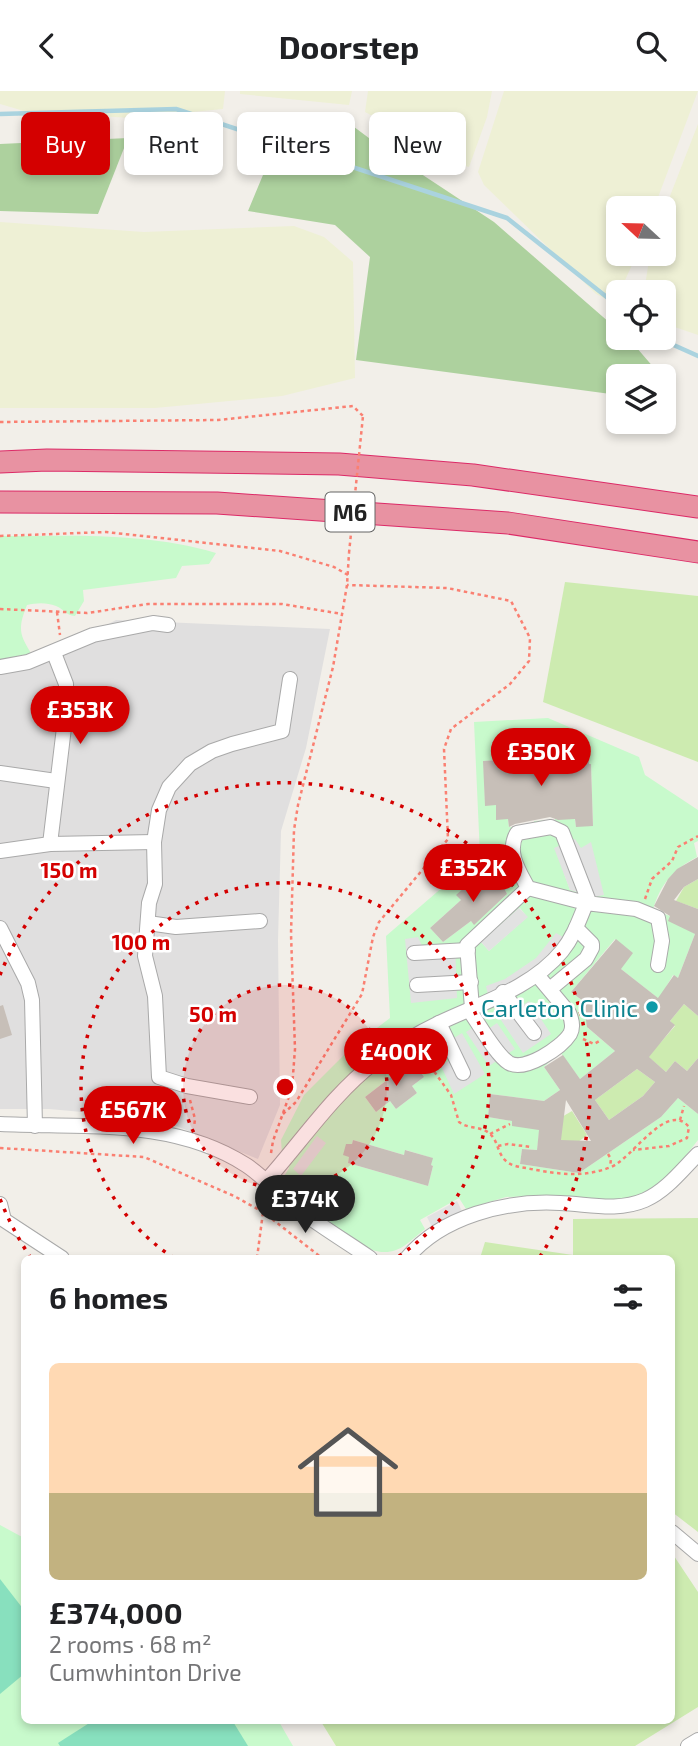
<!DOCTYPE html>
<meta charset="utf-8">
<style>
:root{--surface:#fff;--page:#f6f6f6;--text:#202124;--muted:#757577;--line:#e0e0e0;--accent:#d40000}
body{margin:0;font-family:"Exo 2",sans-serif;background:var(--page);color:var(--text);height:100vh;display:flex;flex-direction:column;font-size:26px;white-space:nowrap}
*{box-sizing:border-box;margin:0}
p{font-size:23px;color:var(--muted)}
.icon{flex:none;width:38px;height:38px;fill:none;stroke:currentColor;stroke-width:2;stroke-linecap:round;stroke-linejoin:round}
.map{position:relative;flex:1;overflow:hidden}
.details{position:absolute;left:21px;top:1164px;width:654px;height:469px;display:flex;flex-direction:column;background:var(--surface);border-radius:10px;box-shadow:0 4px 10px #0003}
.details>*{flex:none}
.banner{position:absolute;left:21px;top:21px;width:656px;height:63px;display:flex;gap:14px}
.needle{width:46px;rotate:292deg}
.fabs{position:absolute;left:606px;top:105px;display:grid;gap:14px}
.fabs a{display:grid;place-items:center;width:70px;height:70px;border-radius:10px;background:var(--surface);box-shadow:0 4px 10px #0003;font-size:35px}
.price{position:absolute;translate:-50% -60px;padding:0 16px;border-radius:24px;background:var(--accent);color:#fff;font-size:23px;line-height:46px;filter:drop-shadow(0 2px 4px #0008)}
.price::after{content:'';position:absolute;left:50%;top:42px;width:21px;height:16px;margin-left:-10px;background:inherit;clip-path:polygon(0 0,100% 0,50% 100%)}
.price.current{background:#222;color:#fff}
ul{padding:0;list-style:none}
li{display:grid;align-content:center;gap:14px;height:371px;padding:0 28px}
li+li{border-top:2px solid var(--line)}
li span{display:grid;place-items:center;height:217px;border-radius:10px;color:#555}
li>.icon{margin-inline-start:auto}
span .icon{width:126px;height:126px;fill:#fffc;stroke-width:1}
li b{font-size:30px}
h2{display:flex;justify-content:space-between;align-items:center;height:84px;padding:0 28px;font-size:30px}
.pill{padding:0 24px;border-radius:10px;background:var(--surface);box-shadow:0 4px 10px #0003;font-size:24px;line-height:63px}
.pill.current{background:var(--accent);color:#fff}
header{display:flex;justify-content:space-between;align-items:center;height:91px;padding:0 28px;background:var(--surface);font-size:32px;font-weight:700}
.map>svg:first-child{display:block}
.residential{fill:#e0dfdf}
.farmland{fill:#eef0d5}
.grass{fill:#cdebb0}
.forest{fill:#add19e}
.park{fill:#c8facc;fill-rule:evenodd}
.pitch{fill:#88e0be}
.parking{fill:#e2e2e2}
.lines{fill:none;stroke-linecap:round;stroke-linejoin:round}
.stream{stroke:#aad3df;stroke-width:4.5}
.building{fill:#c7bfb8;fill-rule:evenodd}
.minor-casing{stroke:#a9a9a9;stroke-width:16}
.highway-casing{stroke:#dc2a67;stroke-width:23}
.path{stroke:#fa8072;stroke-width:2.5;stroke-dasharray:3.5 3.5;stroke-linecap:butt}
.minor{stroke:#fff;stroke-width:14}
.highway{stroke:#e892a2;stroke-width:21}
.path-bridge{stroke:#fa8072;stroke-width:2.5;stroke-dasharray:3.5 3.5;stroke-linecap:butt}
.ring{fill:none;stroke:#d40000;stroke-width:3.5;stroke-dasharray:3.5 7}
.culture-dot{fill:#0f9aa8;stroke:#fff;stroke-width:2.5}
.labels{text-anchor:middle;dominant-baseline:central;stroke-width:5;stroke-linejoin:round;paint-order:stroke}
.shield{fill:#fff;stroke:#646464;stroke-width:2}
.shield-label{font-size:23px;font-weight:bold;fill:#222}
.culture-label{font-size:24px;fill:#0d838f;stroke:#fff;text-anchor:end}
.centre{fill:#d40000;stroke:#fff;stroke-width:3.5}
.ring-label{font-size:21px;text-anchor:middle;font-weight:bold;fill:#d40000;stroke:#fff;stroke-width:5;stroke-linejoin:round;paint-order:stroke}
</style>
<header><svg class="icon" aria-label="back" viewBox="0 0 24 24"><path d="M15 5l-7 7 7 7"/></svg>Doorstep<svg class="icon" aria-label="search" viewBox="0 0 24 24"><circle cx="10" cy="10" r="6"/><path d="M15 15l6 6"/></svg></header>
<div class="map">
<svg width="698" height="1655" viewBox="0 0 698 1655">
<rect width="100%" height="100%" fill="#f2efe9"/>
<path class="residential" d="M116,529L330,538L306,657L281,740L278,849L280,1014L258,1068L159,1028L49,1018H0V574L46,566Z"/>
<g class="farmland">
<path d="M0,0H225L223,18L130,27L24,20L0,13Z"/>
<path d="M240,0H352L349,14L240,3Z"/>
<path d="M368,0H492L487,26L469,76L447,70L415,47L365,21Z"/>
<path d="M504,0H698L654,117H618V163H637L616,209L606,208L596,203L484,94L478,81Z"/>
<path d="M698,33V244L663,232V201H644L650,163H663V123Z"/>
<path d="M0,131L144,141L294,135L324,146L353,171L355,287L282,305L155,317H0Z"/>
</g>
<g class="grass">
<path d="M565,491L698,505V671L543,611Z"/>
<path d="M698,788V818L676,810L684,796Z"/>
<path d="M684,913L698,925V967L687,980L675,970L666,981L645,963L661,951L675,935L670,930Z"/>
<path d="M637,978L655,991L643,1005L609,1029L595,1009Z"/>
<path d="M572,1020L587,1044L573,1055L561,1049L555,1030Z"/>
<path d="M698,1127V1441L672,1421V1167H480L485,1151L573,1164V1128Z"/>
<path d="M672,1462L698,1501V1616L635,1655H336L320,1629H672Z"/>
</g>
<g class="forest">
<path d="M338,24L385,59L494,131L618,239V247L630,249L661,285H618V304L356,269L370,166L335,134L248,120L263,84L290,39Z"/>
<path d="M128,47L98,123L0,120V53Z"/>
</g>
<g class="park">
<path d="M0,445C71,445 147,441 216,462L209,473L182,475L176,487L83,499L84,510L75,525C65,524 64,518 56,515C46,511 36,512 27,514C16,541 21,545 35,569L0,574Z"/>
<path d="M548,627L639,666L645,684L698,719V750L694,752L697,766C674,778 660,793 653,819L670,825L695,843L678,887L673,884L659,908L621,878L615,848L571,901L589,915L597,926L588,937L615,960L580,988L560,961L544,976L560,999L544,1010L490,1003L488,1026L512,1030L513,1035L540,1034L537,1059L522,1058L520,1073L579,1082L661,1026L678,1007L698,1023V1049L677,1076L647,1102L613,1111L558,1104L506,1106L466,1118L459,1107L420,1129L425,1138C404,1155 396,1167 368,1158L286,1100L283,1087L289,1077L282,1063L281,1049L304,1004L352,956L390,927L386,845L480,764L474,631ZM589,660V673H591L593,735H576L574,724H555V729L534,730V735L509,736L508,728H496V714H485L484,670L536,667L537,662ZM555,757H581L570,799ZM495,776L510,793L505,799L507,803L474,833L471,830L443,851L430,837L461,809L457,804L473,789L477,792ZM520,817L527,826L489,860L481,851ZM413,969L424,986L412,995L417,1002L396,1018L390,1010L376,1021L365,1006ZM353,1049L404,1064L406,1059L432,1067L431,1074L433,1075L428,1095L348,1072Z"/>
<path d="M0,1434L24,1447V1629H278L293,1655H0Z"/>
</g>
<g class="pitch">
<path d="M0,1488L24,1519V1583L0,1603Z"/>
<path d="M94,1629H232L248,1655H60L58,1652Z"/>
</g>
<g class="parking">
<path d="M575,748L581,757L591,751L604,804L594,806L570,799L554,757Z"/>
<path d="M519,817L528,826L489,860L481,851Z"/>
<path d="M556,842L565,847L529,884L488,904L486,895L505,888L536,867Z"/>
<path d="M418,846L422,855L455,852L457,907L411,912L405,848Z"/>
<path d="M529,910L551,943L523,962L501,929Z"/>
<path d="M497,932L515,958L489,975L466,941L475,935L481,943Z"/>
<path d="M462,942L485,983L454,1003L441,975L451,968L444,953Z"/>
<path d="M317,1045L326,1052L301,1085L293,1078Z"/>
<path d="M457,1110L462,1120L432,1136L427,1126Z"/>
</g>
<g class="lines">
<g class="stream">
<path d="M0,23L176,18L507,127L618,215"/>
<path d="M658,247L698,265"/>
</g>
</g>
<g class="building">
<path d="M589,659V673H591L593,735L576,736L575,728L558,729L550,726L515,733L509,736L508,728L496,729V714L485,715L483,670L536,667V662Z"/>
<path d="M698,766V788L684,796L674,809L698,818V925L684,913L670,930L675,934L649,966L666,981L675,970L687,980L698,967V1023L678,1007L661,1026L579,1082L520,1073L522,1058L537,1059L539,1039L512,1035V1030L488,1026L490,1003L544,1010L560,999L544,976L563,964L580,988L615,960L587,936L583,910L571,901L616,848L633,862L621,878L658,907L674,884L678,887L695,843L668,830L670,825L654,815L668,788L677,778ZM637,978L655,991L643,1005L609,1029L595,1009ZM566,1009L591,1050L561,1049Z"/>
<path d="M495,776L511,793L505,799L507,803L474,834L471,830L443,851L430,837L461,809L456,804L474,788L477,792Z"/>
<path d="M3,914L12,944L0,948V915Z"/>
<path d="M413,969L424,986L412,995L417,1002L396,1018L390,1010L376,1021L365,1006Z"/>
<path d="M353,1049L404,1064L405,1059L433,1067L431,1074L433,1075L428,1095L348,1072L349,1066L343,1064L346,1053H352Z"/>
</g>
<g class="lines">
<g class="minor-casing">
<g id="minor">
<path d="M0,576L28,571L93,544L153,532L168,534"/>
<path d="M0,682L56,690"/>
<path d="M50,753L66,620V593L54,562"/>
<path d="M0,760L50,753L154,751"/>
<path d="M148,832L176,836L260,830"/>
<path d="M0,837L28,892L32,909L35,1035"/>
<path d="M414,862L468,859"/>
<path d="M417,894L471,891"/>
<path d="M550,898L586,868L592,857V853L576,837"/>
<path d="M503,901L534,942"/>
<path d="M472,917L467,854L528,797"/>
<path d="M469,919C479,933 496,964 509,972C525,981 561,957 570,943C574,936 572,929 569,922L538,885"/>
<path d="M439,932L463,982"/>
<path d="M250,1006L187,995L159,986L155,905L145,865L149,812L155,793L154,751L159,719L169,696L190,673L212,660L232,653L282,640L290,588"/>
<path d="M0,1033C82,1037 173,1027 246,1074C263,1085 275,1100 290,1112C315,1132 344,1149 370,1167"/>
<path d="M267,1089C302,1050 333,1003 375,971C395,956 416,943 439,932C481,912 532,897 562,860C575,844 580,826 588,808L562,741L551,736L517,742C506,761 519,780 528,797L586,812L636,818L658,827L662,850L658,874"/>
<path d="M0,1113L4,1129L62,1167"/>
<path d="M407,1167C442,1125 506,1109 560,1112C589,1113 617,1121 645,1109C666,1100 682,1079 698,1063"/>
<path d="M672,1441L698,1463"/>
<path d="M688,1655L698,1649"/>
</g>
</g>
<g class="highway-casing">
<g id="highway">
<path d="M0,371L47,369L339,373L473,384L698,416"/>
<path d="M0,411L217,412L508,432L698,461"/>
</g>
</g>
<g class="path">
<path d="M0,331L218,329L353,315L363,325"/>
<path d="M0,445L106,441L280,460L334,476L348,484"/>
<path d="M0,518L87,522L148,513H282L342,523"/>
<path d="M57,521L60,544"/>
<path d="M645,808L652,788L672,770L678,756L698,745"/>
<path d="M583,948L594,953L601,949"/>
<path d="M418,958L451,1004L459,1031C468,1038 480,1035 489,1042C498,1049 497,1061 505,1069C511,1076 523,1076 531,1078C558,1083 584,1087 611,1076C632,1068 667,1009 689,1036L687,1047L669,1055L633,1059"/>
<path d="M190,1009L195,1028L194,1036"/>
<path d="M283,1023L296,1011L362,903L373,846L379,831L448,748L444,658L451,638L510,593L529,570L530,547L511,510L447,497L347,494"/>
<path d="M680,1029L684,1015"/>
<path d="M490,1043L510,1033"/>
<path d="M498,1055L508,1053L531,1056"/>
<path d="M0,1057L144,1066L234,1105L263,1121L322,1167"/>
<path d="M271,1062L273,1050L292,997L295,958L291,843L294,739L298,714L333,576L347,494L349,462"/>
<path d="M608,1063L611,1068L610,1076"/>
<path d="M257,1167L265,1106"/>
</g>
<use href="#minor" class="minor"/>
<use href="#highway" class="highway"/>
<path class="path-bridge" d="M349,462L363,325"/>
</g>
<circle cx="285" cy="996" r="102" fill="#d40000" fill-opacity=".12"/>
<g class="ring">
<circle cx="285" cy="996" r="102"/>
<path d="M174 1167A204 204 0 1 1 396 1167"/>
<path d="M31 1167A306 306 0 0 1 0 1108M0 884A306 306 0 1 1 539 1167"/>
</g>
<circle class="culture-dot" cx="652" cy="916" r="7"/>
<g class="labels">
<rect class="shield" x="325.5" y="401.5" width="49" height="39" rx="5"/>
<g class="shield-label">
<text x="350" y="421">M6</text>
</g>
<g class="culture-label">
<text x="638" y="916">Carleton Clinic</text>
</g>
</g>
<circle cx="285" cy="996" r="10" class="centre"/>
<g class="ring-label">
<text x="69" y="787">150 m</text>
<text x="141" y="859">100 m</text>
<text x="213" y="931">50 m</text>
</g>
</svg>
<div class="fabs">
<a><svg class="needle" viewBox="-14 -14 28 28"><path d="M0-13l5 13h-10z" fill="#e53935"/><path d="M0 13l5-13h-10z" fill="#757577"/></svg></a>
<a><svg class="icon" aria-label="locate" viewBox="0 0 24 24"><circle cx="12" cy="12" r="6"/><path d="M12 2v4M12 18v4M2 12h4M18 12h4"/></svg></a>
<a><svg class="icon" aria-label="layers" viewBox="0 0 24 24"><path d="M12 4l9 5-9 5-9-5zM3 14l9 5 9-5"/></svg></a>
</div>
<b class="price" style="left:80px;top:655px">£353K</b>
<b class="price" style="left:541px;top:697px">£350K</b>
<b class="price" style="left:473px;top:813px">£352K</b>
<b class="price" style="left:396px;top:997px">£400K</b>
<b class="price" style="left:133px;top:1055px">£567K</b>
<b class="price current" style="left:305px;top:1144px">£374K</b>
<div class="banner">
<a class="pill current">Buy</a>
<a class="pill">Rent</a>
<a class="pill">Filters</a>
<a class="pill">New</a>
</div>
<section class="details">
<h2>6 homes<svg class="icon" aria-label="filters" viewBox="0 0 24 24"><path d="M4 7h16M4 17h16"/><circle cx="9" cy="7" r="2"/><circle cx="15" cy="17" r="2"/></svg></h2>
<ul>
<li><span style="background:linear-gradient(#ffd9b3 60%,#c2b280 0)"><svg class="icon" aria-label="home" viewBox="0 0 24 24"><path d="M3 11l9-7 9 7M6 9v11h12V9"/></svg></span><div><b>£374,000</b><p>2 rooms · 68 m²</p><p>Cumwhinton Drive</p></div></li>
</ul>
</section>
</div>
